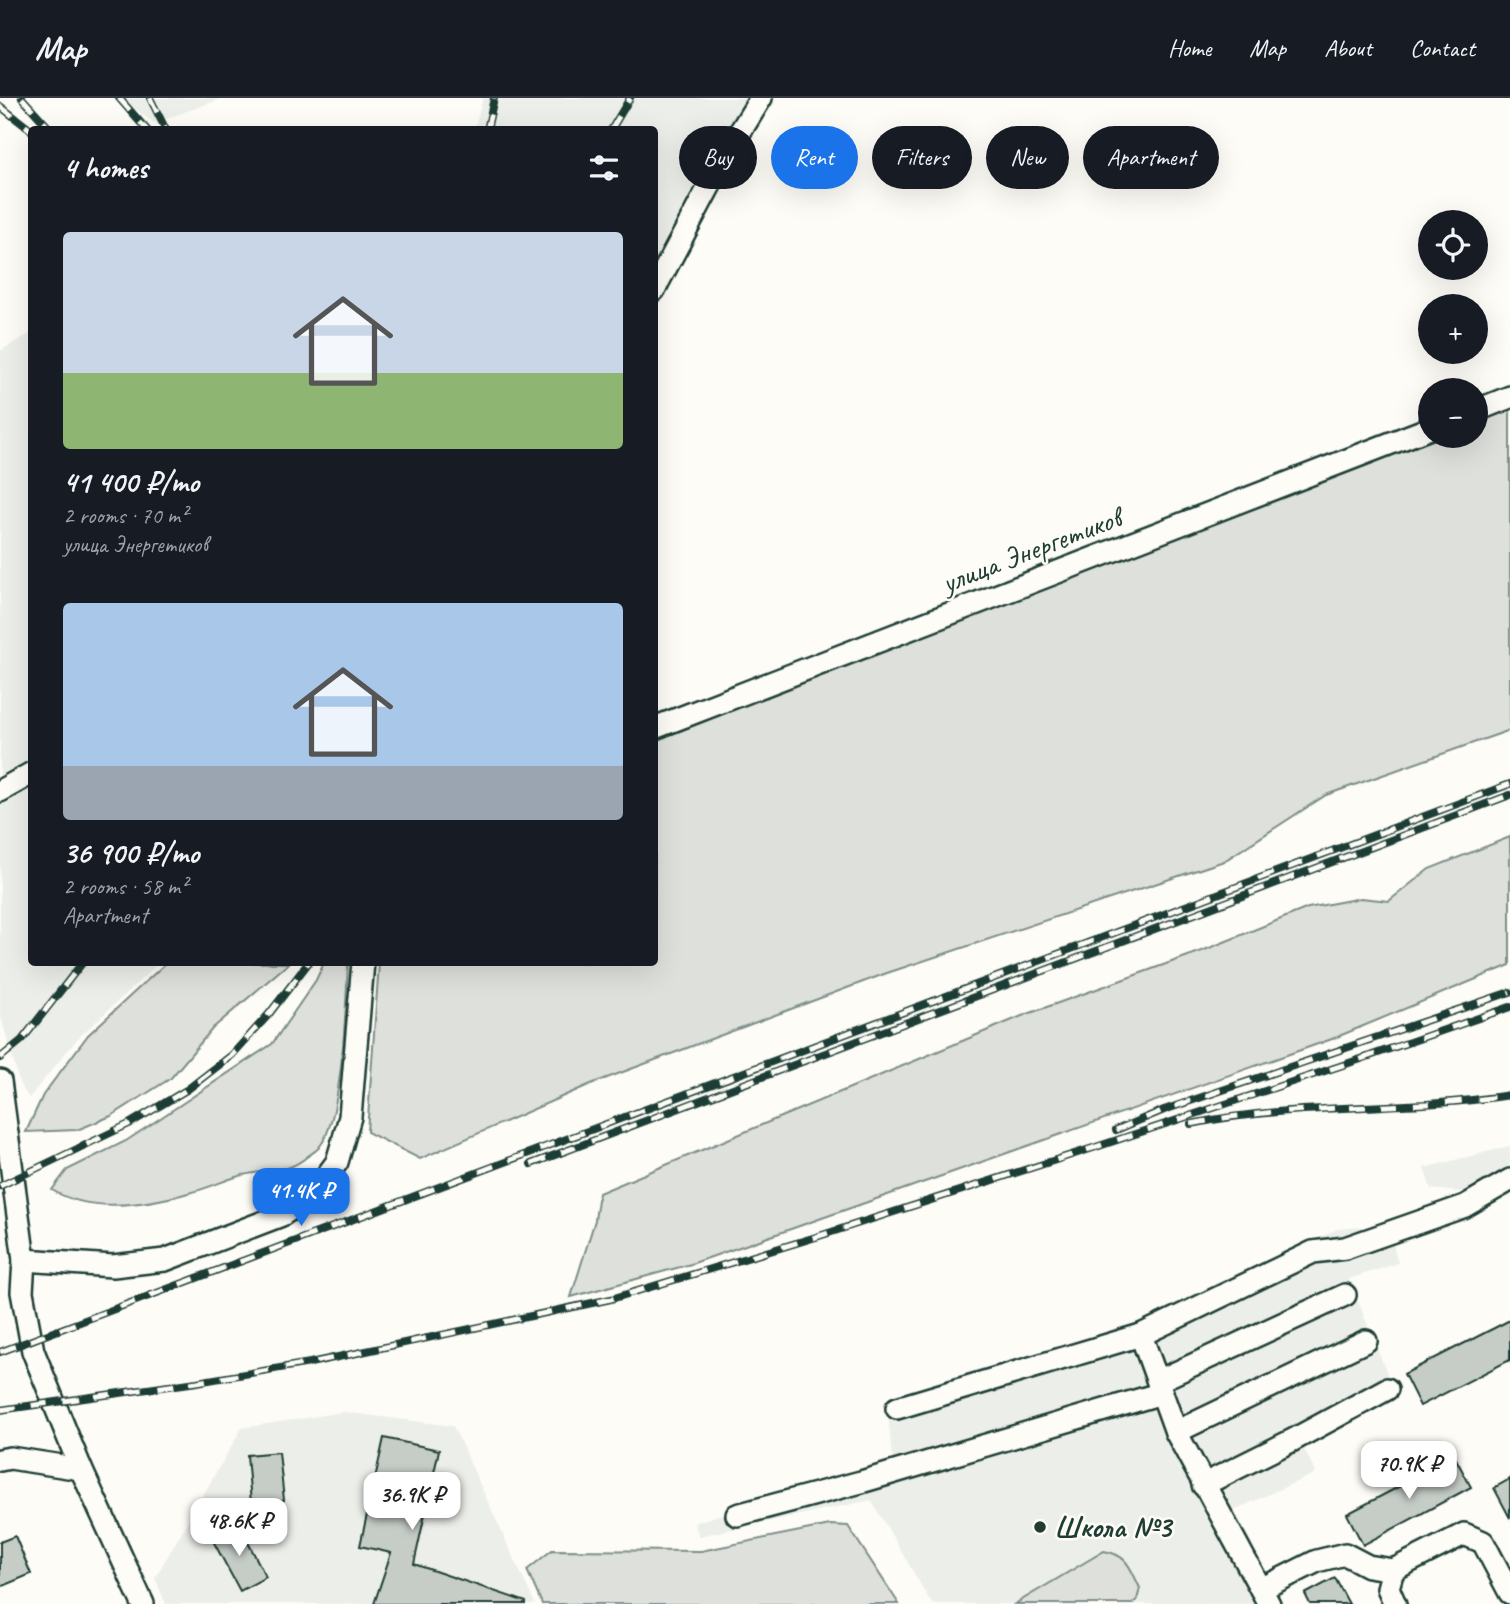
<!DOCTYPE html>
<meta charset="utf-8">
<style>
:root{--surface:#171b24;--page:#242831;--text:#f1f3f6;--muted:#9ea1a6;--line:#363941;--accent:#1a73e8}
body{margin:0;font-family:Caveat,sans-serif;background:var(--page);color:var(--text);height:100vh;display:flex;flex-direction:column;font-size:26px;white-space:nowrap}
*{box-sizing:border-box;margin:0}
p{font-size:23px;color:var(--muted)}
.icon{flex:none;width:38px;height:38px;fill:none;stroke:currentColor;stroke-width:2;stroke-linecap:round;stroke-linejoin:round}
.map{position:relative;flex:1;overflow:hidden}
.panel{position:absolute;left:28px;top:28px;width:630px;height:840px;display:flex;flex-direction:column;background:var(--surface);border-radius:7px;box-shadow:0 7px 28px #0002}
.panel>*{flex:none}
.top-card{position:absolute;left:679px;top:28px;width:665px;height:63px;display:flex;gap:14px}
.fabs{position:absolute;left:1418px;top:112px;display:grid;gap:14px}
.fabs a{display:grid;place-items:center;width:70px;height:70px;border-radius:50%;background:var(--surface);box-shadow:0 7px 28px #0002;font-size:35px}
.price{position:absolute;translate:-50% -60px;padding:0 16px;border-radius:14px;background:#fff;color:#222;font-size:23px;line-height:46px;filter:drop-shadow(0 2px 4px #0008)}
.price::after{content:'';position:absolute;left:50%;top:42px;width:21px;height:16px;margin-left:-10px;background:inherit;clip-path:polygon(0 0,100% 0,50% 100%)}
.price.current{background:var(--accent);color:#fff}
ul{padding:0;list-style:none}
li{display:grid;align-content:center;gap:14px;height:371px;padding:0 35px}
li span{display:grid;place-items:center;height:217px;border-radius:7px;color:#555}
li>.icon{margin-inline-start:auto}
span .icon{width:126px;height:126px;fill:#fffc;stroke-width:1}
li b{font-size:30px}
h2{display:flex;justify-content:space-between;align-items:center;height:84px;padding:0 35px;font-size:30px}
.chip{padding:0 24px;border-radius:32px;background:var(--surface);box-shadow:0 7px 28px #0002;font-size:24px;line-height:63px}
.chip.current{background:var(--accent);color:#fff}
header{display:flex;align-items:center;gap:42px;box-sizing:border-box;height:98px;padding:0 35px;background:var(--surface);border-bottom:2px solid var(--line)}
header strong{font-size:33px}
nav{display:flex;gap:38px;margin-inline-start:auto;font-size:24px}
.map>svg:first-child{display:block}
.built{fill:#eceee9}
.green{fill:#dde0db;stroke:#7e8e88;stroke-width:2}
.building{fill:#c6cdc7;stroke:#1f3d34;stroke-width:2}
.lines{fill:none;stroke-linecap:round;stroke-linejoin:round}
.minor-casing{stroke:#1f3d34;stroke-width:26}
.minor{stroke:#fdfcf7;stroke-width:21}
.rail-casing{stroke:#1f3d34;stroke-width:8}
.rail{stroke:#fdfcf7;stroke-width:5;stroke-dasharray:16;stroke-linecap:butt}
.poi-dot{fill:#1f3d34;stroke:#fdfcf7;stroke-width:2.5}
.labels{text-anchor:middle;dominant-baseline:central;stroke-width:5;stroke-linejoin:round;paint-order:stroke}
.street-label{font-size:30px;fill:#1f3d34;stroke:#fdfcf7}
.poi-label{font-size:30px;font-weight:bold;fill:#1f3d34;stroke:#fdfcf7;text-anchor:start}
</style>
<header>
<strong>Map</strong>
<nav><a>Home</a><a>Map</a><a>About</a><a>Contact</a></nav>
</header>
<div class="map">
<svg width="1510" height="1506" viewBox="0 0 1510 1506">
<rect width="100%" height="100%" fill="#fdfcf7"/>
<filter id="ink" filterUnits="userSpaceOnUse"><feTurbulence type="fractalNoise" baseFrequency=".0143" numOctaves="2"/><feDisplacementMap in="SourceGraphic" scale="14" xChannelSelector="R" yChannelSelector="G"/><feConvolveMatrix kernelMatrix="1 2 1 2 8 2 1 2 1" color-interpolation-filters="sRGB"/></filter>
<g filter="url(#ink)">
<g class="built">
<path d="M120,0H218V2L154,25Z"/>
<path d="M483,0H750L668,137L655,166L654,32H474Z"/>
<path d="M31,235L32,864L159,865L77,941L29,1000L20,987L0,915V253Z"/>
<path d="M1510,1048V1099L1431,1091L1424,1070Z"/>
<path d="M1388,1127L1398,1165L1349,1181L1395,1295L1301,1345L1316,1375L1234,1412L1252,1445L1233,1455L1260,1506H932L871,1402L699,1438L694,1425L892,1361L887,1303L1126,1233L1337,1131Z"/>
<path d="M343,1314L453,1328L535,1506H166L155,1480L242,1330Z"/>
</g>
<g class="green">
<path d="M1510,308V632L1326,697L1224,763L887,875L591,986L420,1061L367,1034L379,865L654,864L655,643L1166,439L1432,338H1475V321Z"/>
<path d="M1510,739V867L1332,941L691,1166L571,1199L595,1122L599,1095L1022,918L1202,853L1308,810L1361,800L1389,803L1429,771Z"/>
<path d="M167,864L289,865L213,930L171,980L111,1018L77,1032L26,1034L43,997L88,937Z"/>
<path d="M324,865H348C346,904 343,1019 320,1048C318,1052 312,1055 308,1058C284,1078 270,1070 243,1077C226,1081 210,1090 192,1094C150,1106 91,1116 52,1092L67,1072L126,1043L272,946L316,882Z"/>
<path d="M830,1427L848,1428L899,1506H542L527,1472L552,1452L701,1453Z"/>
<path d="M1104,1453C1128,1457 1130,1470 1140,1490L1137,1502L1132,1506H1015Z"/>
</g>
<g class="building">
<path d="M1510,1222V1262L1420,1308L1404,1276Z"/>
<path d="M384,1340L439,1352L414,1466L526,1504V1506H374L391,1455L360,1448Z"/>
<path d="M279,1354L284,1402L251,1405L247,1357Z"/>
<path d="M1455,1359L1471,1389L1363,1447L1347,1416Z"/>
<path d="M1510,1381V1420L1494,1390Z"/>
<path d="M239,1427L266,1479L240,1493L212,1441Z"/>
<path d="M15,1438L31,1476L0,1489V1444Z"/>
<path d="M1335,1480L1349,1506H1310L1305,1496Z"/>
</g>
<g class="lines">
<g class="minor-casing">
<g id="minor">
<path d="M654,192L727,55L761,0"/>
<path d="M1475,313L1510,299"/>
<path d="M654,630L1430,330"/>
<path d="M0,693L32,675"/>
<path d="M0,983L24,1162L22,1194L33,1253L81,1371L143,1506"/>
<path d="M24,1162L113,1168L165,1162L282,1117L313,1096L337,1064L350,1019L363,864"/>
<path d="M1141,1237L1176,1334L1269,1506"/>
<path d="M1158,1283L1345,1197"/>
<path d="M897,1310L1141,1237L1313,1154L1345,1150L1465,1108L1510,1082"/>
<path d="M1176,1334L1366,1243"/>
<path d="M0,1362L10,1360L81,1371"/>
<path d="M1203,1387L1293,1342L1387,1291"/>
<path d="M737,1417L861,1384L1162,1295"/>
<path d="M1261,1491L1317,1463L1345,1456L1368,1468L1393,1472"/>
<path d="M1395,1506L1388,1490L1393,1472L1464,1436L1483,1444L1510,1495"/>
</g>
</g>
<use href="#minor" class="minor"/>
<g class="rail-casing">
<g id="rail">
<path d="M22,0L51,32"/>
<path d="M119,0L147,32"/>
<path d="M150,0L166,32"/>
<path d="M0,8L32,33"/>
<path d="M487,32L494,0"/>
<path d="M611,32L630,0"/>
<path d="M0,960L22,942L83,864"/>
<path d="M1191,1026C1296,1004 1404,1014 1510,997"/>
<path d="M1116,1032L1164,1012L1510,894"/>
<path d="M531,1066L1510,697"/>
<path d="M0,1088L129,1026L188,991L232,957L269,916L309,864"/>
<path d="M0,1254L1510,686"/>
<path d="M0,1312L197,1284L310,1265L611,1201L816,1139L1093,1050L1361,961L1510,909"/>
</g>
</g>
<use href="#rail" class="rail"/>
</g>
</g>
<circle class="poi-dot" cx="1040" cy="1429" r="7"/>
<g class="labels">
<g class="street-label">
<text transform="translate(1031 452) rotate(-21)">улица Энергетиков</text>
</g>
<g class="poi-label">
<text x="1054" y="1429">Школа №3</text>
</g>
</g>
</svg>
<div class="fabs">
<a><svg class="icon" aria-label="locate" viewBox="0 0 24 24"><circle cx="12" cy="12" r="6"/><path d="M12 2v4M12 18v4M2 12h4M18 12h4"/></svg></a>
<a>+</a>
<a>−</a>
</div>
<b class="price current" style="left:301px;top:1130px">41.4K ₽</b>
<b class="price" style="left:1409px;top:1403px">70.9K ₽</b>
<b class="price" style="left:412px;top:1434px">36.9K ₽</b>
<b class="price" style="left:239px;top:1460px">48.6K ₽</b>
<div class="top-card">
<a class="chip">Buy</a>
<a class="chip current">Rent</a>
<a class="chip">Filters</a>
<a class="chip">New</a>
<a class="chip">Apartment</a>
</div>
<section class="panel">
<h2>4 homes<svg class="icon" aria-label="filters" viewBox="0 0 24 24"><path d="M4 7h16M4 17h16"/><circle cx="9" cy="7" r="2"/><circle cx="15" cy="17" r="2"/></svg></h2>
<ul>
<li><span style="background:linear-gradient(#c9d6e8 65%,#8fb573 0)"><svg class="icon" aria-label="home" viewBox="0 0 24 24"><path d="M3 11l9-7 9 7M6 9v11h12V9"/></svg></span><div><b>41 400 ₽/mo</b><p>2 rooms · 70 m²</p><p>улица Энергетиков</p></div></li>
<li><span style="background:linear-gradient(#a9c7e8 75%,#9aa5b1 0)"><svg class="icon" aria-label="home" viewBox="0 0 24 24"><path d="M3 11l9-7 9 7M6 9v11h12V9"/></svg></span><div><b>36 900 ₽/mo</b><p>2 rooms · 58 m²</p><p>Apartment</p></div></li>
</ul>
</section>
</div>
